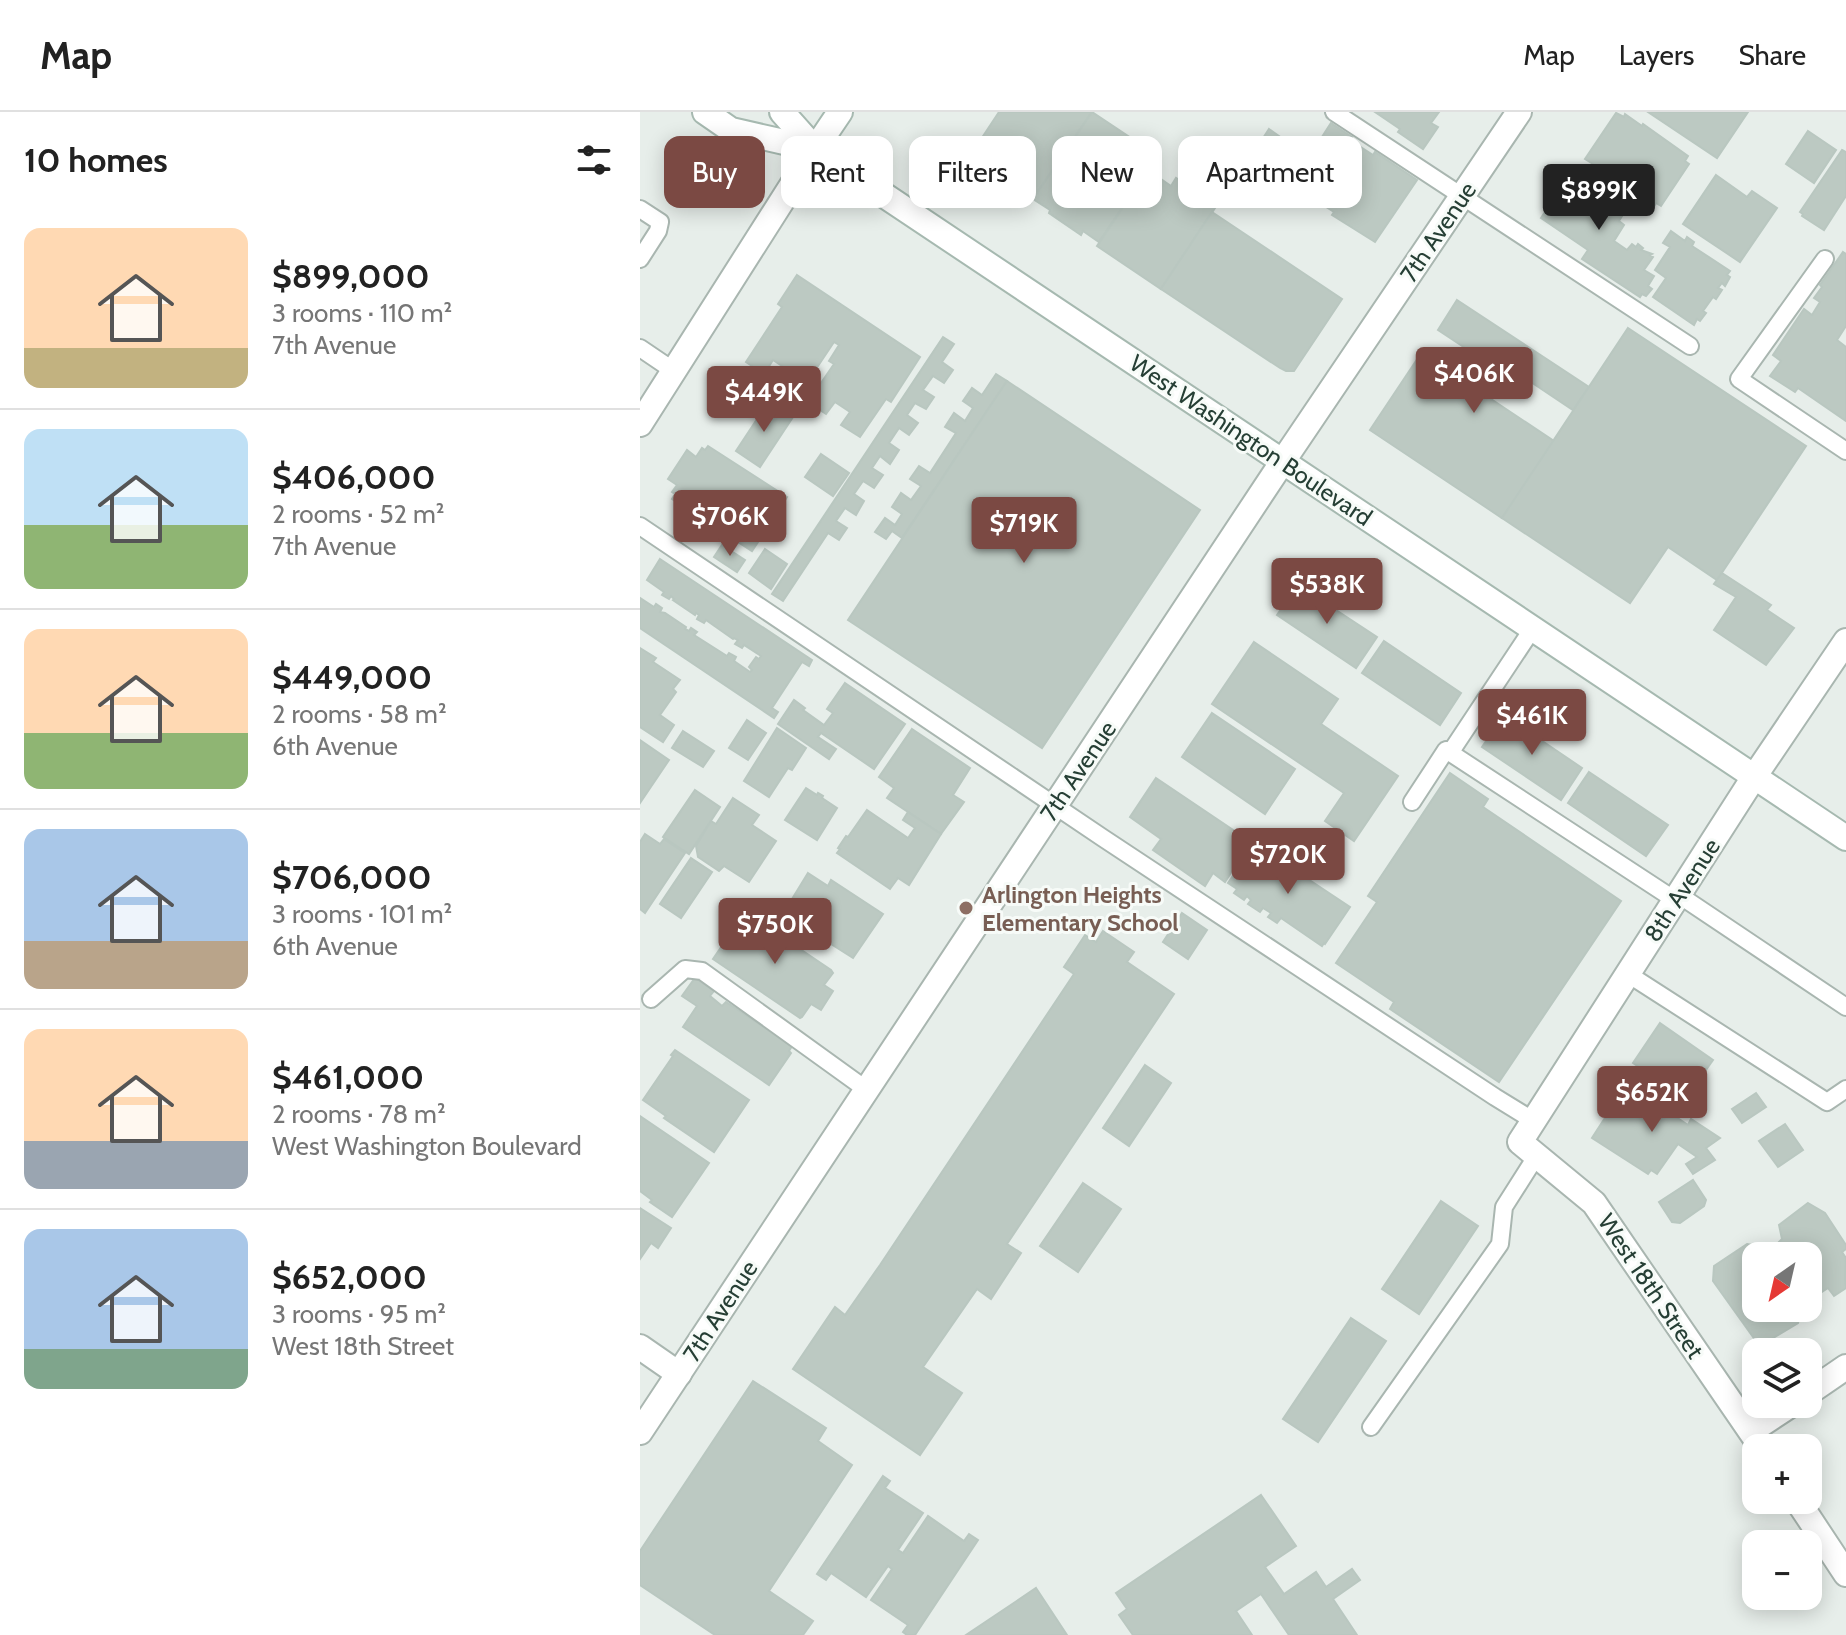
<!DOCTYPE html>
<meta charset="utf-8">
<style>
:root{--surface:#fff;--page:#f6f6f6;--text:#222;--muted:#767676;--line:#e0e0e0;--accent:#7b4943}
body{margin:0;font-family:Cabin,sans-serif;background:var(--page);color:var(--text);height:100vh;display:flex;flex-direction:column;font-size:30px;white-space:nowrap}
*{box-sizing:border-box;margin:0}
p{font-size:26px;color:var(--muted)}
.icon{flex:none;width:44px;height:44px;fill:none;stroke:currentColor;stroke-width:2;stroke-linecap:round;stroke-linejoin:round}
.map{position:relative;flex:1;overflow:hidden}
.sheet{display:flex;flex-direction:column;background:var(--surface);width:640px}
.sheet>*{flex:none}
.guide{position:absolute;left:24px;top:24px;width:760px;height:72px;display:flex;gap:16px}
.needle{width:52px;rotate:214deg}
.controls{position:absolute;left:1102px;top:1130px;display:grid;gap:16px}
.controls a{display:grid;place-items:center;width:80px;height:80px;border-radius:16px;background:var(--surface);box-shadow:0 4px 20px #0003;font-size:40px}
.price{position:absolute;translate:-50% -68px;padding:0 18px;border-radius:8px;background:var(--accent);color:#fff;font-size:26px;line-height:52px;filter:drop-shadow(0 2px 4px #0008)}
.price::after{content:'';position:absolute;left:50%;top:48px;width:24px;height:18px;margin-left:-12px;background:inherit;clip-path:polygon(0 0,100% 0,50% 100%)}
.price.current{background:#222;color:#fff}
ul{padding:0;list-style:none}
li{display:flex;align-items:center;gap:24px;height:200px;padding:0 24px}
li+li{border-top:2px solid var(--line)}
li span{display:grid;place-items:center;flex:none;width:224px;height:160px;border-radius:16px;color:#555}
li>.icon{margin-inline-start:auto}
span .icon{width:96px;height:96px;fill:#fffc;stroke-width:1}
li b{font-size:34px}
h2{display:flex;justify-content:space-between;align-items:center;height:96px;padding:0 24px;font-size:34px}
.pill{padding:0 28px;border-radius:16px;background:var(--surface);box-shadow:0 4px 20px #0003;font-size:28px;line-height:72px}
.pill.current{background:var(--accent);color:#fff}
header{display:flex;align-items:center;gap:48px;box-sizing:border-box;height:112px;padding:0 40px;background:var(--surface);border-bottom:2px solid var(--line)}
header strong{font-size:38px}
nav{display:flex;gap:44px;margin-inline-start:auto;font-size:28px}
main{display:flex;flex:1;min-height:0}
.map>svg:first-child{display:block}
.building{fill:#bcc9c2;stroke:#b9c7c0;stroke-width:2}
.lines{fill:none;stroke-linecap:round;stroke-linejoin:round}
.lane-casing{stroke:#a9b6b0;stroke-width:20}
.street-casing{stroke:#a9b6b0;stroke-width:28}
.secondary-casing{stroke:#a6b9b0;stroke-width:28}
.lane{stroke:#fff;stroke-width:16}
.street{stroke:#fff;stroke-width:24}
.secondary{stroke:#fff;stroke-width:24}
.education-dot{fill:#8d6e63;stroke:#f7fbf8;stroke-width:3}
.labels{text-anchor:middle;dominant-baseline:central;stroke-width:6;stroke-linejoin:round;paint-order:stroke}
.street-label{font-size:24px;fill:#263f35;stroke:#f7fbf8}
.education-label{font-size:24px;font-weight:bold;fill:#785e54;stroke:#f7fbf8;text-anchor:start}
</style>
<header>
<strong>Map</strong>
<nav><a>Map</a><a>Layers</a><a>Share</a></nav>
</header>
<main>
<section class="sheet">
<h2>10 homes<svg class="icon" aria-label="filters" viewBox="0 0 24 24"><path d="M4 7h16M4 17h16"/><circle cx="9" cy="7" r="2"/><circle cx="15" cy="17" r="2"/></svg></h2>
<ul>
<li><span style="background:linear-gradient(#ffd9b3 75%,#c2b280 0)"><svg class="icon" aria-label="home" viewBox="0 0 24 24"><path d="M3 11l9-7 9 7M6 9v11h12V9"/></svg></span><div><b>$899,000</b><p>3 rooms · 110 m²</p><p>7th Avenue</p></div></li>
<li><span style="background:linear-gradient(#bfe0f5 60%,#8fb573 0)"><svg class="icon" aria-label="home" viewBox="0 0 24 24"><path d="M3 11l9-7 9 7M6 9v11h12V9"/></svg></span><div><b>$406,000</b><p>2 rooms · 52 m²</p><p>7th Avenue</p></div></li>
<li><span style="background:linear-gradient(#ffd9b3 65%,#8fb573 0)"><svg class="icon" aria-label="home" viewBox="0 0 24 24"><path d="M3 11l9-7 9 7M6 9v11h12V9"/></svg></span><div><b>$449,000</b><p>2 rooms · 58 m²</p><p>6th Avenue</p></div></li>
<li><span style="background:linear-gradient(#a9c7e8 70%,#b9a48a 0)"><svg class="icon" aria-label="home" viewBox="0 0 24 24"><path d="M3 11l9-7 9 7M6 9v11h12V9"/></svg></span><div><b>$706,000</b><p>3 rooms · 101 m²</p><p>6th Avenue</p></div></li>
<li><span style="background:linear-gradient(#ffd9b3 70%,#9aa5b1 0)"><svg class="icon" aria-label="home" viewBox="0 0 24 24"><path d="M3 11l9-7 9 7M6 9v11h12V9"/></svg></span><div><b>$461,000</b><p>2 rooms · 78 m²</p><p>West Washington Boulevard</p></div></li>
<li><span style="background:linear-gradient(#a9c7e8 75%,#7fa58c 0)"><svg class="icon" aria-label="home" viewBox="0 0 24 24"><path d="M3 11l9-7 9 7M6 9v11h12V9"/></svg></span><div><b>$652,000</b><p>3 rooms · 95 m²</p><p>West 18th Street</p></div></li>
</ul>
</section>
<div class="map">
<svg width="1206" height="1523" viewBox="0 0 1206 1523">
<rect width="100%" height="100%" fill="#e7eeea"/>
<g class="building">
<path d="M359,0H452L391,90L328,47Z"/>
<path d="M452,0L518,44L459,130L443,119L441,123L409,101L410,98L393,87Z"/>
<path d="M735,0H799L791,11L798,15L783,37L758,20L760,17Z"/>
<path d="M1008,0H1108L1077,46Z"/>
<path d="M976,1L984,5L985,2L1002,14L1003,12L1048,44L1045,49L1049,52L1021,94L1016,91L1013,96L996,84L995,86L966,67L967,65L952,54L953,52L945,47Z"/>
<path d="M691,11L712,25L710,28L733,43L735,40L777,68L735,130L692,103L694,100L672,86L670,88L649,74L668,45L674,49L678,43L673,39Z"/>
<path d="M629,17L653,34L622,81L598,65Z"/>
<path d="M1168,19L1196,38L1174,71L1146,52Z"/>
<path d="M1202,38L1206,40V84L1184,118L1162,104L1163,102L1160,100Z"/>
<path d="M508,58L531,74L536,66L577,93L521,177L457,134Z"/>
<path d="M933,58L988,94L979,109L984,113L974,129L987,138L992,132L996,135L998,132L1003,136L1001,138L1012,142L1010,143L1013,145L1004,158L1014,164L1008,174L1012,177L1006,184L1002,182L1000,185L942,147L948,138L901,106Z"/>
<path d="M1076,63L1107,85L1112,79L1137,96L1100,150L1043,112Z"/>
<path d="M572,100L702,187L654,259H646L640,256L521,177Z"/>
<path d="M1031,119L1045,129L1047,125L1054,130L1052,134L1090,159L1087,163L1090,165L1085,174L1082,171L1078,176L1082,178L1076,187L1073,185L1063,199L1066,201L1060,209L1057,207L1054,213L1013,185L1026,166L1015,158L1030,135L1023,131Z"/>
<path d="M1203,140L1206,142V214L1197,228L1206,235V309L1158,276L1155,280L1130,264L1141,249L1133,243L1164,197L1172,203L1180,190L1174,186L1182,175L1180,173Z"/>
<path d="M157,163L280,245L251,290L246,287L220,325L201,313L210,300L195,290L186,302L168,290L194,252L189,249L199,233L194,230L158,284L139,272L148,258L133,248L124,262L106,250L142,195L138,192Z"/>
<path d="M817,188L949,275L933,298L870,256L851,287L914,329L862,406L730,318L782,240L844,281L846,278L848,279L865,253L843,238L839,245L798,218Z"/>
<path d="M988,216L1166,334L1077,468L1028,435L990,491L862,406Z"/>
<path d="M303,225L314,232L302,250L313,258L304,271L293,264L283,278L294,285L286,297L275,291L267,303L278,311L269,323L259,316L249,331L259,338L250,352L240,344L232,356L243,363L234,376L223,369L214,382L224,389L216,403L205,396L196,409L207,416L199,428L188,421L143,489L132,482Z"/>
<path d="M356,262L367,269L262,426L252,419L246,427L235,420L245,406L255,413L262,402L252,395L261,381L271,388L281,374L270,367L279,354L290,361L316,321L305,315L314,301L325,309L333,296L323,289L332,276L342,283Z"/>
<path d="M367,269L560,398L402,636L208,508Z"/>
<path d="M129,289L153,305L120,355L96,339Z"/>
<path d="M68,334L147,385L134,405L121,397L110,412L124,421L112,439L32,387L35,382L32,380L37,373L28,367L47,338L56,345L62,336L65,338Z"/>
<path d="M181,342L209,361L193,384L165,365Z"/>
<path d="M82,433L105,448L97,460L74,445Z"/>
<path d="M125,437L147,452L131,477L109,461Z"/>
<path d="M20,447L172,548L169,554L162,550L132,596L138,600L134,606L0,516V486L14,495L16,492L22,496L20,500L25,501L46,515L45,517L49,519L51,516L57,520L54,523L87,544L89,541L96,545L94,549L110,560L112,558L109,555L116,545L119,547L121,544L104,533L102,536L95,532L98,528L94,526L93,527L66,508L64,511L57,507L59,503L56,501L55,503L33,488L34,487L31,484L29,487L22,483L24,480L7,468Z"/>
<path d="M1082,461L1131,493L1127,498L1154,516L1126,553L1074,518L1096,485L1074,472Z"/>
<path d="M658,473L737,525L716,556L637,503Z"/>
<path d="M744,529L821,581L800,613L722,561Z"/>
<path d="M614,530L698,587L681,612L758,664L714,729L685,709L704,681L572,592Z"/>
<path d="M0,536L16,546L13,550L40,568L33,577L36,580L20,603L34,613L23,630L0,615Z"/>
<path d="M205,571L265,612L234,657L181,621L178,625L196,637L189,647L138,612L154,588L165,596L163,598L184,613L193,601L187,597Z"/>
<path d="M572,601L655,657L625,702L542,645Z"/>
<path d="M864,603L942,656L921,688L842,635Z"/>
<path d="M107,608L126,621L108,648L89,636Z"/>
<path d="M137,616L166,636L152,658L148,656L129,685L104,669Z"/>
<path d="M272,617L330,656L313,683L324,690L301,722L247,686L254,676L239,665Z"/>
<path d="M43,619L74,639L63,655L32,636Z"/>
<path d="M0,628L29,648L0,691Z"/>
<path d="M949,660L1028,713L1006,744L928,691Z"/>
<path d="M810,661L848,687L843,695L981,789L859,970L750,897L754,890L696,851L737,790L728,784Z"/>
<path d="M516,666L611,730L585,770L573,761L565,774L513,738L521,727L490,705Z"/>
<path d="M166,676L177,683L178,681L183,684L182,686L197,696L177,728L145,708Z"/>
<path d="M55,678L80,695L49,742L23,725Z"/>
<path d="M93,686L119,703L112,713L136,729L109,770L84,754L79,759L58,745L56,734L71,709L76,712Z"/>
<path d="M227,698L268,726L275,716L263,708L268,700L301,722L269,773L258,766L250,777L197,741L200,737L198,736L206,724L208,725Z"/>
<path d="M5,722L20,732L24,727L45,741L5,801L0,797V730Z"/>
<path d="M615,732L710,795L685,832L684,831L682,834L641,806L637,811L628,805L631,801L623,796L620,800L608,792L611,788L607,784L604,788L594,781L597,777L588,771Z"/>
<path d="M51,746L72,760L41,806L20,792Z"/>
<path d="M168,761L188,774L191,768L243,802L213,846L142,801L143,799L139,796L144,789L149,792Z"/>
<path d="M105,800L191,858L193,861L184,873L193,879L181,898L171,892L162,905L160,906L73,847L86,828L82,825L88,817L92,820Z"/>
<path d="M542,801L567,818L548,847L523,830Z"/>
<path d="M463,819L494,840L487,850L534,882L367,1132L381,1141L351,1187L337,1177L283,1255L322,1281L280,1343L153,1257L195,1195L205,1203L240,1153L434,862L424,855L445,823L456,830Z"/>
<path d="M55,866L74,879L70,884L82,894L86,890L152,934L149,939L151,941L129,973L43,915L57,894L42,884Z"/>
<path d="M1020,911L1073,948L1044,989L1033,982L1035,979L993,951Z"/>
<path d="M35,938L109,988L74,1040L24,1006L26,1004L3,988L33,944L31,943Z"/>
<path d="M505,953L531,971L489,1034L463,1016Z"/>
<path d="M987,972L1048,1013L1051,1007L1080,1026L1066,1036L1075,1048L1053,1062L1046,1052L1057,1045L1038,1032L1017,1062L1011,1058L1008,1062L952,1026Z"/>
<path d="M1116,981L1126,995L1102,1011L1092,997Z"/>
<path d="M0,1004L69,1051L32,1105L10,1090L12,1088L0,1079Z"/>
<path d="M1145,1012L1163,1038L1138,1055L1119,1029Z"/>
<path d="M1053,1068L1066,1088L1064,1094L1040,1111L1032,1110L1019,1090Z"/>
<path d="M443,1071L481,1097L438,1160L400,1134Z"/>
<path d="M801,1089L838,1114L779,1202L742,1177Z"/>
<path d="M1168,1091L1185,1101L1206,1133V1137L1202,1140L1206,1146L1205,1166L1206,1176L1194,1184L1188,1176L1174,1185L1168,1175V1144H1148L1139,1130L1142,1127L1139,1113Z"/>
<path d="M0,1096L31,1116L18,1136L11,1131L0,1147Z"/>
<path d="M1107,1132L1117,1134L1124,1144H1116V1196H1168V1187L1171,1192L1169,1200L1159,1207L1158,1211L1125,1231L1116,1229L1073,1169L1074,1154Z"/>
<path d="M711,1206L746,1229L678,1330L643,1307Z"/>
<path d="M113,1269L186,1316L178,1329L212,1353L129,1479L173,1509L163,1523H75L0,1473V1439Z"/>
<path d="M243,1364L250,1369L245,1376L283,1401L258,1438L263,1441L288,1404L324,1429L329,1422L338,1428L275,1523H267L263,1520L268,1513L231,1488L252,1457L248,1454L226,1485L191,1461L186,1468L177,1462Z"/>
<path d="M621,1383L656,1434L625,1455L644,1482L676,1460L686,1475L712,1457L720,1468L693,1487L717,1523H649L621,1482L596,1499L612,1523H493L479,1503L487,1497L476,1481Z"/>
<path d="M396,1476L427,1523H326Z"/>
</g>
<g class="lines">
<g class="lane-casing">
<g id="lane">
<path d="M694,0L1050,234"/>
<path d="M0,97L20,110L18,119L0,147"/>
<path d="M1185,147L1099,267L1206,339"/>
<path d="M0,236L34,259"/>
<path d="M0,414L463,726L855,985L894,1009"/>
<path d="M810,641L893,516"/>
<path d="M772,690L806,638L1035,788"/>
<path d="M1039,783L1206,895"/>
<path d="M988,862L1187,990L1206,977"/>
<path d="M11,887L45,857L62,859L227,978"/>
<path d="M731,1315L860,1132L864,1095L897,1043"/>
</g>
</g>
<g class="street-casing">
<g id="street">
<path d="M0,312L175,37"/>
<path d="M0,1235L39,1262"/>
<path d="M1168,1281L1206,1255"/>
<path d="M1111,1319L1152,1292"/>
<path d="M0,1320L643,349L879,0"/>
<path d="M1122,1336L954,1091L880,1030L1114,665L1206,529"/>
<path d="M1157,1388L1206,1462"/>
</g>
</g>
<g class="secondary-casing">
<g id="secondary">
<path d="M65,0L91,18L175,37"/>
<path d="M142,0L175,37L1206,726"/>
<path d="M175,37L200,0"/>
</g>
</g>
<use href="#lane" class="lane"/>
<use href="#street" class="street"/>
<use href="#secondary" class="secondary"/>
</g>
<circle class="education-dot" cx="326" cy="796" r="8"/>
<g class="labels">
<g class="street-label">
<text transform="translate(798 120) rotate(-56)">7th Avenue</text>
<text transform="translate(611 328) rotate(34)">West Washington Boulevard</text>
<text transform="translate(438 659) rotate(-56)">7th Avenue</text>
<text transform="translate(1042 778) rotate(-57)">8th Avenue</text>
<text transform="translate(1011 1174) rotate(56)">West 18th Street</text>
<text transform="translate(80 1199) rotate(-57)">7th Avenue</text>
</g>
<g class="education-label">
<text x="342" y="782">Arlington Heights<tspan x="342" dy="28">Elementary School</tspan></text>
</g>
</g>
</svg>
<div class="controls">
<a><svg class="needle" viewBox="-14 -14 28 28"><path d="M0-13l5 13h-10z" fill="#e53935"/><path d="M0 13l5-13h-10z" fill="#767676"/></svg></a>
<a><svg class="icon" aria-label="layers" viewBox="0 0 24 24"><path d="M12 4l9 5-9 5-9-5zM3 14l9 5 9-5"/></svg></a>
<a>+</a>
<a>−</a>
</div>
<b class="price current" style="left:959px;top:120px">$899K</b>
<b class="price" style="left:834px;top:303px">$406K</b>
<b class="price" style="left:124px;top:322px">$449K</b>
<b class="price" style="left:90px;top:446px">$706K</b>
<b class="price" style="left:384px;top:453px">$719K</b>
<b class="price" style="left:687px;top:514px">$538K</b>
<b class="price" style="left:892px;top:645px">$461K</b>
<b class="price" style="left:648px;top:784px">$720K</b>
<b class="price" style="left:135px;top:854px">$750K</b>
<b class="price" style="left:1012px;top:1022px">$652K</b>
<div class="guide">
<a class="pill current">Buy</a>
<a class="pill">Rent</a>
<a class="pill">Filters</a>
<a class="pill">New</a>
<a class="pill">Apartment</a>
</div>
</div>
</main>
